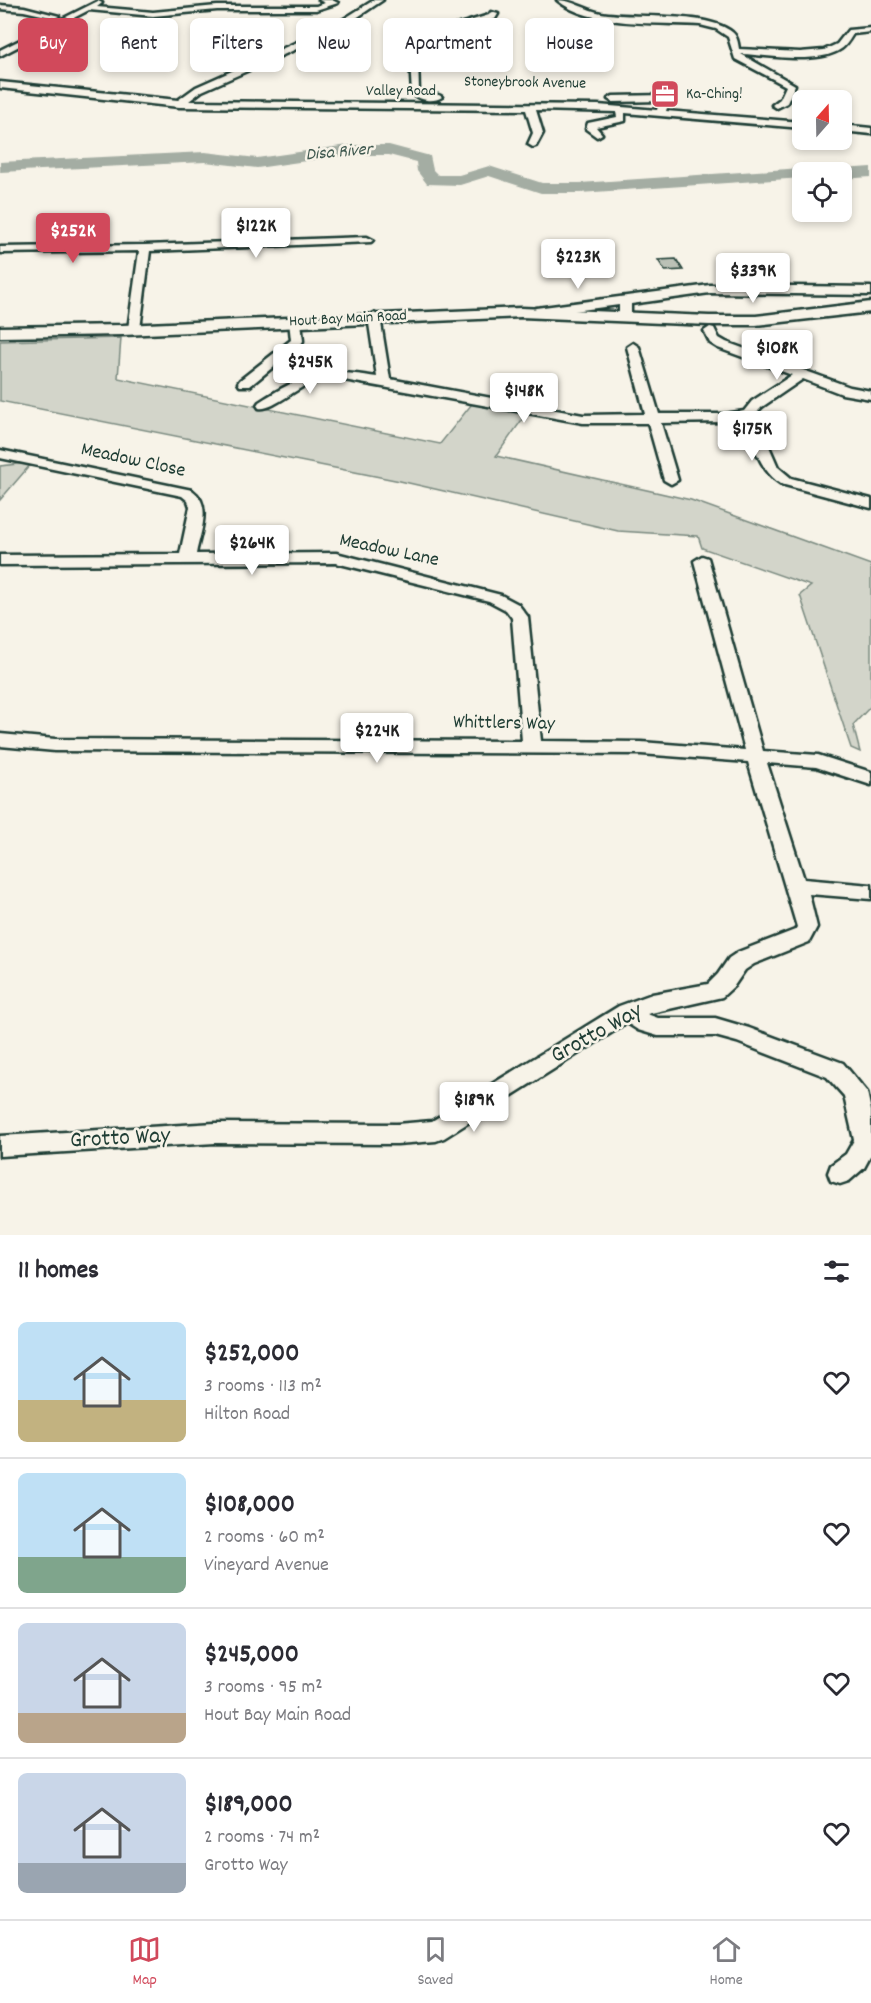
<!DOCTYPE html>
<meta charset="utf-8">
<style>
:root{--surface:#fff;--page:#f7f7f7;--text:#2b2b33;--muted:#7c7c81;--line:#e1e1e2;--accent:#d1495b}
body{margin:0;font-family:Dekko,sans-serif;background:var(--page);color:var(--text);height:100vh;display:flex;flex-direction:column;font-size:22px;white-space:nowrap}
*{box-sizing:border-box;margin:0}
p{font-size:20px;color:var(--muted)}
.icon{flex:none;width:33px;height:33px;fill:none;stroke:currentColor;stroke-width:2;stroke-linecap:round;stroke-linejoin:round}
.map{position:relative;height:1235px;overflow:hidden}
.drawer{display:flex;flex-direction:column;background:var(--surface);flex:1}
.drawer>*{flex:none}
.top-card{position:absolute;left:18px;top:18px;width:836px;height:54px;display:flex;gap:12px}
.needle{width:39px;rotate:20deg}
.buttons{position:absolute;left:792px;top:90px;display:grid;gap:12px}
.buttons a{display:grid;place-items:center;width:60px;height:60px;border-radius:9px;background:var(--surface);box-shadow:0 3px 9px #0003;font-size:30px}
.price{position:absolute;translate:-50% -51px;padding:0 14px;border-radius:6px;background:#fff;color:#222;font-size:20px;line-height:39px;filter:drop-shadow(0 2px 3px #0008)}
.price::after{content:'';position:absolute;left:50%;top:36px;width:18px;height:14px;margin-left:-9px;background:inherit;clip-path:polygon(0 0,100% 0,50% 100%)}
.price.on{background:var(--accent);color:#fff}
ul{padding:0;list-style:none}
li{display:flex;align-items:center;gap:18px;height:150px;padding:0 18px}
li+li{border-top:2px solid var(--line)}
li span{display:grid;place-items:center;flex:none;width:168px;height:120px;border-radius:9px;color:#555}
li>.icon{margin-inline-start:auto}
span .icon{width:72px;height:72px;fill:#fffc;stroke-width:1}
li b{font-size:26px}
h2{display:flex;justify-content:space-between;align-items:center;height:72px;padding:0 18px;font-size:26px}
.tag{padding:0 21px;border-radius:9px;background:var(--surface);box-shadow:0 3px 9px #0003;font-size:21px;line-height:54px}
.tag.on{background:var(--accent);color:#fff}
.tab-bar{display:flex;justify-content:space-around;align-items:center;height:84px;border-top:2px solid var(--line);background:var(--surface);font-size:16px;color:var(--muted)}
.tab-bar a{display:grid;justify-items:center;gap:3px}
.tab-bar .on{color:var(--accent)}
.map>svg:first-child{display:block}
.green{fill:#d3d5ca;stroke:#79897f;stroke-width:1.5}
.lines{fill:none;stroke-linecap:round;stroke-linejoin:round}
.river{fill:#a4ada3;fill-rule:evenodd}
.building{fill:#bbc1b6;stroke:#1f3d34;stroke-width:1.5}
.minor-casing{stroke:#1f3d34;stroke-width:5}
.major-casing{stroke:#1f3d34;stroke-width:5}
.minor{fill:#f7f3e8;fill-rule:evenodd}
.major{fill:#f7f3e8;fill-rule:evenodd}
.labels{text-anchor:middle;dominant-baseline:central;stroke-width:5;stroke-linejoin:round;paint-order:stroke}
.far-street-label{font-size:16px;fill:#1f3d34;stroke:#f7f3e8}
.far-poi-label{font-size:16px;fill:#1f3d34;stroke:#f7f3e8;text-anchor:start}
.far-water-label{font-size:18px;font-style:italic;fill:#405950;stroke:#f7f3e8}
.street-label{font-size:20px;fill:#1f3d34;stroke:#f7f3e8}
.near-street-label{font-size:24px;fill:#1f3d34;stroke:#f7f3e8}
</style>
<div class="map">
<svg width="871" height="1235" viewBox="0 0 871 1235">
<rect width="100%" height="100%" fill="#f7f3e8"/>
<filter id="ink" filterUnits="userSpaceOnUse"><feTurbulence type="fractalNoise" baseFrequency=".0167" numOctaves="2"/><feDisplacementMap in="SourceGraphic" scale="12" xChannelSelector="R" yChannelSelector="G"/><feConvolveMatrix kernelMatrix="1 2 1 2 8 2 1 2 1" color-interpolation-filters="sRGB"/></filter>
<g filter="url(#ink)">
<g class="green">
<path d="M121,338L118,378L440,444L475,400L529,410L496,456L691,500L871,565V706L853,725L860,752L851,748L800,595L811,586L702,548L698,536L618,531L400,481L0,401V341Z"/>
<path d="M18,464H31L0,500V466Z"/>
</g>
<g class="lines">
<g class="river">
<path d="M348,145H389L430,156L433,170L438,175H459L489,166L542,183H580L802,168L810,172H802V178L580,193H541L489,176L460,185L427,184L417,171L416,162L389,155H348L257,168L205,162L0,172V162L205,152L257,158Z"/>
<path d="M871,167V177L842,179V172H835L842,169Z"/>
</g>
</g>
<path class="building" d="M676,259L683,270L665,271L658,260Z"/>
<g class="lines">
<g class="minor-casing">
<g id="minor">
<path d="M319,0H332L338,3L316,10H217L153,16L89,10L0,56V50L98,1L102,3L97,7L153,12L217,6H316L325,3Z"/>
<path d="M374,0H383L337,31L202,91L189,101L598,105L657,110L660,101L613,102L608,99L613,96L665,95L670,98L666,111L802,122V128L625,113V121L596,127L602,134L597,137L586,129L588,123L617,117L616,112L536,110L543,133L536,146L533,147L528,144L533,133L526,110L179,107L0,88V82L178,100L196,87L331,27Z"/>
<path d="M557,0C572,0 586,10 601,13C635,19 706,11 732,32C737,36 738,42 739,49L800,52L824,50L837,44L848,30L871,28V32L853,34C850,39 846,46 841,49C818,65 768,55 741,54L795,85L787,103L777,108L772,105L780,99L786,86L735,59L728,37L716,29L700,25C659,22 590,28 557,0Z"/>
<path d="M0,5L24,7L59,16L55,18L24,11L0,9Z"/>
<path d="M491,12L498,14L495,19L433,38L418,60L419,91C426,97 435,91 442,97C433,103 420,100 412,94L410,60L427,34L489,15Z"/>
<path d="M842,125L871,128V134L842,131Z"/>
<path d="M367,237L373,240L371,242L150,251L140,329L134,333L128,329L139,251L0,253V247L145,245Z"/>
<path d="M710,285L871,287V295L710,293L631,304V315L625,319L619,315V305L536,316L530,312L536,308Z"/>
<path d="M374,313L380,317L390,379L583,415L645,414L627,347L633,343L639,347L659,414H725L744,411L752,401L792,375L718,348L710,343L704,331L710,327L714,328L719,338L726,342L850,387L871,391V399L842,394L803,379L762,407L755,414L778,467L791,478L871,499V508L781,484C759,470 753,442 743,419L725,422L661,423L678,480L671,484L664,480L648,423H583L344,380C333,380 322,380 311,383C296,388 272,411 259,408L257,405L259,402C305,373 322,368 377,377L368,317Z"/>
<path d="M295,317L301,321L303,341L301,344L250,386H240L238,383L240,380L291,340L289,321Z"/>
<path d="M0,450L192,490C213,505 200,532 196,554L336,553L501,595L518,604L528,617L541,741L641,742L745,750L694,561L702,556L708,558L763,751L818,755L871,772V785L816,767L767,763L804,879L871,885V899L809,894L817,927L809,942L754,964L745,970L734,986L722,997L647,1014L658,1018H715L749,1028L843,1063L867,1092L871,1111V1155L864,1168L849,1181L840,1184L831,1181L828,1173L831,1165L846,1154L854,1140L844,1096L827,1077L737,1042L715,1036H658L638,1030L627,1023L444,1138L436,1141L397,1144L215,1143L0,1156V1136L215,1123L397,1124L432,1121L619,1006L652,994L708,984L718,974L729,958L738,952L795,930L797,927L748,762L641,754L55,751L0,746V734L55,739L522,741L512,618L506,610L489,601L336,563L0,565V555L180,554L190,507L188,501L182,496L0,458Z"/>
</g>
</g>
<g class="major-casing">
<path id="major" d="M871,302V312L756,325H709L521,317L123,335L0,337V327L123,325L521,308L709,316H756Z"/>
</g>
<use href="#minor" class="minor"/>
<use href="#major" class="major"/>
</g>
</g>
<defs>
<g id="office-square" transform="scale(1.5)"><rect x="-9" y="-9" width="18" height="18" rx="4" fill="#d1495b" stroke="#f7f3e8"/><path d="M-6-3h4V-5.5h4V-3h4V5H-6ZM-1-4.5V-3h2v-1.5ZM-6 0V1H6V0Z" fill="#fff"/></g>
</defs>
<g fill-rule="evenodd">
<use href="#office-square" x="665" y="94"/>
</g>
<g class="labels">
<g class="far-street-label">
<text transform="translate(525 83) rotate(1)">Stoneybrook Avenue</text>
<text x="401" y="91">Valley Road</text>
<text transform="translate(348 319) rotate(-3)">Hout Bay Main Road</text>
</g>
<g class="far-poi-label">
<text x="686" y="94">Ka-Ching!</text>
</g>
<g class="far-water-label">
<text transform="translate(339 153) rotate(-5)">Disa River</text>
</g>
<g class="street-label">
<text transform="translate(133 461) rotate(12)">Meadow Close</text>
<text transform="translate(389 551) rotate(12)">Meadow Lane</text>
<text transform="translate(504 724) rotate(1)">Whittlers Way</text>
</g>
<g class="near-street-label">
<text transform="translate(597 1034) rotate(-29)">Grotto Way</text>
<text transform="translate(120 1139) rotate(-3)">Grotto Way</text>
</g>
</g>
</svg>
<div class="buttons">
<a><svg class="needle" viewBox="-14 -14 28 28"><path d="M0-13l5 13h-10z" fill="#e53935"/><path d="M0 13l5-13h-10z" fill="#7c7c81"/></svg></a>
<a><svg class="icon" aria-label="locate" viewBox="0 0 24 24"><circle cx="12" cy="12" r="6"/><path d="M12 2v4M12 18v4M2 12h4M18 12h4"/></svg></a>
</div>
<b class="price" style="left:256px;top:259px">$122K</b>
<b class="price on" style="left:73px;top:264px">$252K</b>
<b class="price" style="left:578px;top:290px">$223K</b>
<b class="price" style="left:753px;top:304px">$339K</b>
<b class="price" style="left:777px;top:381px">$108K</b>
<b class="price" style="left:310px;top:395px">$245K</b>
<b class="price" style="left:524px;top:424px">$148K</b>
<b class="price" style="left:752px;top:462px">$175K</b>
<b class="price" style="left:252px;top:576px">$264K</b>
<b class="price" style="left:377px;top:764px">$224K</b>
<b class="price" style="left:474px;top:1133px">$189K</b>
<div class="top-card">
<a class="tag on">Buy</a>
<a class="tag">Rent</a>
<a class="tag">Filters</a>
<a class="tag">New</a>
<a class="tag">Apartment</a>
<a class="tag">House</a>
</div>
</div>
<section class="drawer">
<h2>11 homes<svg class="icon" aria-label="filters" viewBox="0 0 24 24"><path d="M4 7h16M4 17h16"/><circle cx="9" cy="7" r="2"/><circle cx="15" cy="17" r="2"/></svg></h2>
<ul>
<li><span style="background:linear-gradient(#bfe0f5 65%,#c2b280 0)"><svg class="icon" aria-label="home" viewBox="0 0 24 24"><path d="M3 11l9-7 9 7M6 9v11h12V9"/></svg></span><div><b>$252,000</b><p>3 rooms · 113 m²</p><p>Hilton Road</p></div><svg class="icon" aria-label="heart" viewBox="0 0 24 24"><path d="M12 20l-8-8c-3-5 5-10 8-4 3-6 11-1 8 4z"/></svg></li>
<li><span style="background:linear-gradient(#bfe0f5 70%,#7fa58c 0)"><svg class="icon" aria-label="home" viewBox="0 0 24 24"><path d="M3 11l9-7 9 7M6 9v11h12V9"/></svg></span><div><b>$108,000</b><p>2 rooms · 60 m²</p><p>Vineyard Avenue</p></div><svg class="icon" aria-label="heart" viewBox="0 0 24 24"><path d="M12 20l-8-8c-3-5 5-10 8-4 3-6 11-1 8 4z"/></svg></li>
<li><span style="background:linear-gradient(#c9d6e8 75%,#b9a48a 0)"><svg class="icon" aria-label="home" viewBox="0 0 24 24"><path d="M3 11l9-7 9 7M6 9v11h12V9"/></svg></span><div><b>$245,000</b><p>3 rooms · 95 m²</p><p>Hout Bay Main Road</p></div><svg class="icon" aria-label="heart" viewBox="0 0 24 24"><path d="M12 20l-8-8c-3-5 5-10 8-4 3-6 11-1 8 4z"/></svg></li>
<li><span style="background:linear-gradient(#c9d6e8 75%,#9aa5b1 0)"><svg class="icon" aria-label="home" viewBox="0 0 24 24"><path d="M3 11l9-7 9 7M6 9v11h12V9"/></svg></span><div><b>$189,000</b><p>2 rooms · 74 m²</p><p>Grotto Way</p></div><svg class="icon" aria-label="heart" viewBox="0 0 24 24"><path d="M12 20l-8-8c-3-5 5-10 8-4 3-6 11-1 8 4z"/></svg></li>
</ul>
</section>
<nav class="tab-bar">
<a class="on"><svg class="icon" aria-label="map" viewBox="0 0 24 24"><path d="M3 6l6-2 6 2 6-2v14l-6 2-6-2-6 2zM9 4v14M15 6v14"/></svg>Map</a>
<a><svg class="icon" aria-label="saved" viewBox="0 0 24 24"><path d="M7 4h10v16l-5-4-5 4z"/></svg>Saved</a>
<a><svg class="icon" aria-label="home" viewBox="0 0 24 24"><path d="M3 11l9-7 9 7M6 9v11h12V9"/></svg>Home</a>
</nav>
